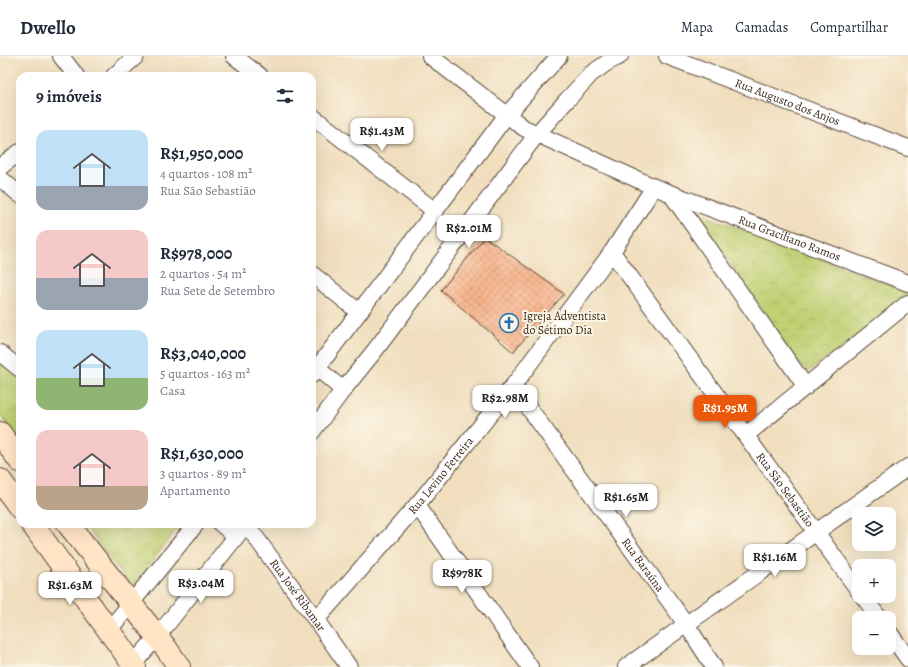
<!DOCTYPE html>
<html lang="pt">
<meta charset="utf-8">
<style>
:root{--surface:#fff;--page:#f6f6f7;--text:#1f2937;--muted:#747a83;--line:#e0e1e3;--accent:#ea580c}
body{margin:0;font-family:Alegreya,serif;background:var(--page);color:var(--text);height:100vh;display:flex;flex-direction:column;font-size:15px;white-space:nowrap}
*{box-sizing:border-box;margin:0}
p{font-size:13px;color:var(--muted)}
.icon{flex:none;width:22px;height:22px;fill:none;stroke:currentColor;stroke-width:2;stroke-linecap:round;stroke-linejoin:round}
.map{position:relative;flex:1;overflow:hidden}
.drawer{position:absolute;left:16px;top:16px;width:300px;height:456px;display:flex;flex-direction:column;background:var(--surface);border-radius:12px;box-shadow:0 4px 16px #0002}
.drawer>*{flex:none}
.controls{position:absolute;left:852px;top:451px;display:grid;gap:8px}
.controls a{display:grid;place-items:center;width:44px;height:44px;border-radius:8px;background:var(--surface);box-shadow:0 4px 16px #0002;font-size:20px}
.price{position:absolute;translate:-50% -34px;padding:0 9px;border-radius:8px;background:#fff;color:#222;font-size:13px;line-height:26px;filter:drop-shadow(0 1px 2px #0008)}
.price::after{content:'';position:absolute;left:50%;top:24px;width:12px;height:9px;margin-left:-6px;background:inherit;clip-path:polygon(0 0,100% 0,50% 100%)}
.price.on{background:var(--accent);color:#fff}
ul{padding:0;list-style:none}
li{display:flex;align-items:center;gap:12px;height:100px;padding:0 20px}
li span{display:grid;place-items:center;flex:none;width:112px;height:80px;border-radius:12px;color:#555}
li>.icon{margin-inline-start:auto}
span .icon{width:48px;height:48px;fill:#fffc;stroke-width:1}
li b{font-size:17px}
h2{display:flex;justify-content:space-between;align-items:center;height:48px;padding:0 20px;font-size:17px}
header{display:flex;align-items:center;gap:24px;box-sizing:border-box;height:56px;padding:0 20px;background:var(--surface);border-bottom:1px solid var(--line)}
header strong{font-size:19px}
nav{display:flex;gap:22px;margin-inline-start:auto;font-size:14px}
.map>svg:first-child{display:block}
.park{fill:url(#park-crowns);stroke:#7e7d48}
.building{fill:url(#building-cross-hatch)}
.lines{fill:none;stroke-linecap:round;stroke-linejoin:round}
.minor-casing{stroke:#564536;stroke-width:18}
.secondary-casing{stroke:#564536;stroke-width:24}
.minor{stroke:#fff;stroke-width:16}
.secondary{stroke:#ffe4c6;stroke-width:22}
.labels{text-anchor:middle;dominant-baseline:central;stroke-width:4;stroke-linejoin:round;paint-order:stroke}
.street-label{font-size:12px;fill:#3b2a1e;stroke:#fcf5e5}
.poi-label{font-size:12px;fill:#3b2a1e;stroke:#fcf5e5;text-anchor:start}
</style>
<header>
<strong>Dwello</strong>
<nav><a>Mapa</a><a>Camadas</a><a>Compartilhar</a></nav>
</header>
<div class="map">
<svg width="908" height="611" viewBox="0 0 908 611">
<defs>
<pattern id="park-crowns" width="20" height="18" patternUnits="userSpaceOnUse"><rect width="20" height="18" fill="#c0d073"/><path d="M2 6a3 3 0 1 1 6 0M12 15a3 3 0 1 1 6 0" fill="none" stroke="#a6b363"/></pattern>
<pattern id="building-cross-hatch" width="8" height="8" patternUnits="userSpaceOnUse"><rect width="8" height="8" fill="#f8b087"/><path d="M0 0l8 8M0 8l8-8" fill="none" stroke="#ca8f6e"/></pattern>
</defs>
<rect width="100%" height="100%" fill="#fcf5e5"/>
<filter id="ink" filterUnits="userSpaceOnUse"><feTurbulence type="fractalNoise" baseFrequency=".025" numOctaves="2"/><feDisplacementMap in="SourceGraphic" scale="8" xChannelSelector="R" yChannelSelector="G"/><feConvolveMatrix kernelMatrix="1 2 1 2 8 2 1 2 1" color-interpolation-filters="sRGB"/></filter>
<filter id="wash" filterUnits="userSpaceOnUse"><feTurbulence type="fractalNoise" baseFrequency=".012" numOctaves="4" result="noise"/><feDisplacementMap in="SourceGraphic" scale="16" xChannelSelector="R" yChannelSelector="G"/><feGaussianBlur stdDeviation="0.9" result="paint"/><feColorMatrix in="noise" values="0 0 0 0 0 0 0 0 0 0 0 0 0 0 0 0 0 1.4 0 .05"/><feComposite in="paint" operator="in"/></filter>
<g filter="url(#wash)">
<rect width="100%" height="100%" fill="#f0debe"/>
<g class="park">
<path d="M695,156L908,236V243L806,317Z"/>
<path d="M0,302L20,318V385L0,359Z"/>
<path d="M84,468H180L132,531Z"/>
</g>
<g id="blocks">
<path class="building" d="M485,181L564,238L513,296L441,234Z"/>
</g>
</g>
<g filter="url(#ink)">
<use href="#blocks" fill-opacity="0" stroke="#564536" stroke-width="1"/>
<g class="lines">
<g class="minor-casing">
<g id="minor">
<path d="M61,0L76,20"/>
<path d="M234,0L260,20"/>
<path id="s1" d="M430,0L524,72L654,131L908,227"/>
<path id="s2" d="M667,0L908,92"/>
<path d="M114,20L136,0"/>
<path d="M312,60L435,155"/>
<path d="M0,111L20,96"/>
<path d="M0,122L20,139"/>
<path d="M671,138L806,331"/>
<path id="s3" d="M612,196L859,535"/>
<path d="M312,218L359,256"/>
<path d="M0,297L20,313"/>
<path d="M317,312L343,334"/>
<path d="M312,319L506,60L559,0"/>
<path id="s4" d="M513,330L686,568L714,611"/>
<path d="M312,376L343,334L376,293L537,78L567,44L591,18L608,6L620,0"/>
<path d="M746,379L908,247"/>
<path d="M417,449L530,611"/>
<path d="M221,468L236,481"/>
<path id="s5" d="M246,468L316,564L349,611"/>
<path d="M863,540L879,562"/>
<path id="s6" d="M316,564L417,449L513,330L612,196L654,131"/>
<path d="M109,574L196,468"/>
<path d="M889,576L908,603"/>
<path d="M133,608L157,581L246,468"/>
<path d="M626,611L908,411"/>
</g>
</g>
<g class="secondary-casing">
<g id="secondary">
<path d="M0,377L20,405"/>
<path d="M0,424L20,452"/>
<path d="M32,468L135,611"/>
<path d="M68,468L166,592L179,611"/>
</g>
</g>
<use href="#minor" class="minor"/>
<use href="#secondary" class="secondary"/>
</g>
</g>
<defs>
<g id="church-ring" transform="scale(1)"><circle r="9.5" fill="#fcf5e5" stroke="#1f6fb2" stroke-width="1.5"/><path d="M-1.2-6h2.4v3.5h3.3v2.4h-3.3V6h-2.4V-.1h-3.3v-2.4h3.3Z" fill="#1f6fb2"/></g>
</defs>
<g fill-rule="evenodd">
<use href="#church-ring" x="509" y="267"/>
</g>
<g class="labels">
<g class="street-label">
<text stroke="none"><textPath href="#s2" startOffset="129">Rua Augusto dos Anjos</textPath></text>
<text stroke="none"><textPath href="#s1" startOffset="406">Rua Graciliano Ramos</textPath></text>
<text stroke="none"><textPath href="#s6" startOffset="191">Rua Levino Ferreira</textPath></text>
<text stroke="none"><textPath href="#s3" startOffset="294">Rua São Sebastião</textPath></text>
<text stroke="none"><textPath href="#s4" startOffset="221">Rua Baraúna</textPath></text>
<text stroke="none"><textPath href="#s5" startOffset="88">Rua José Ribamar</textPath></text>
</g>
<g class="poi-label">
<text x="523" y="260">Igreja Adventista<tspan x="523" dy="14">do Sétimo Dia</tspan></text>
</g>
</g>
</svg>
<div class="controls">
<a><svg class="icon" aria-label="layers" viewBox="0 0 24 24"><path d="M12 4l9 5-9 5-9-5zM3 14l9 5 9-5"/></svg></a>
<a>+</a>
<a>−</a>
</div>
<b class="price" style="left:382px;top:96px">R$1.43M</b>
<b class="price" style="left:469px;top:193px">R$2.01M</b>
<b class="price" style="left:505px;top:363px">R$2.98M</b>
<b class="price on" style="left:725px;top:373px">R$1.95M</b>
<b class="price" style="left:626px;top:462px">R$1.65M</b>
<b class="price" style="left:775px;top:522px">R$1.16M</b>
<b class="price" style="left:462px;top:538px">R$978K</b>
<b class="price" style="left:201px;top:548px">R$3.04M</b>
<b class="price" style="left:70px;top:550px">R$1.63M</b>
<section class="drawer">
<h2>9 imóveis<svg class="icon" aria-label="filters" viewBox="0 0 24 24"><path d="M4 7h16M4 17h16"/><circle cx="9" cy="7" r="2"/><circle cx="15" cy="17" r="2"/></svg></h2>
<ul>
<li><span style="background:linear-gradient(#bfe0f5 70%,#9aa5b1 0)"><svg class="icon" aria-label="home" viewBox="0 0 24 24"><path d="M3 11l9-7 9 7M6 9v11h12V9"/></svg></span><div><b>R$1,950,000</b><p>4 quartos · 108 m²</p><p>Rua São Sebastião</p></div></li>
<li><span style="background:linear-gradient(#f6c9c9 60%,#9aa5b1 0)"><svg class="icon" aria-label="home" viewBox="0 0 24 24"><path d="M3 11l9-7 9 7M6 9v11h12V9"/></svg></span><div><b>R$978,000</b><p>2 quartos · 54 m²</p><p>Rua Sete de Setembro</p></div></li>
<li><span style="background:linear-gradient(#bfe0f5 60%,#8fb573 0)"><svg class="icon" aria-label="home" viewBox="0 0 24 24"><path d="M3 11l9-7 9 7M6 9v11h12V9"/></svg></span><div><b>R$3,040,000</b><p>5 quartos · 163 m²</p><p>Casa</p></div></li>
<li><span style="background:linear-gradient(#f6c9c9 70%,#b9a48a 0)"><svg class="icon" aria-label="home" viewBox="0 0 24 24"><path d="M3 11l9-7 9 7M6 9v11h12V9"/></svg></span><div><b>R$1,630,000</b><p>3 quartos · 89 m²</p><p>Apartamento</p></div></li>
</ul>
</section>
</div>
